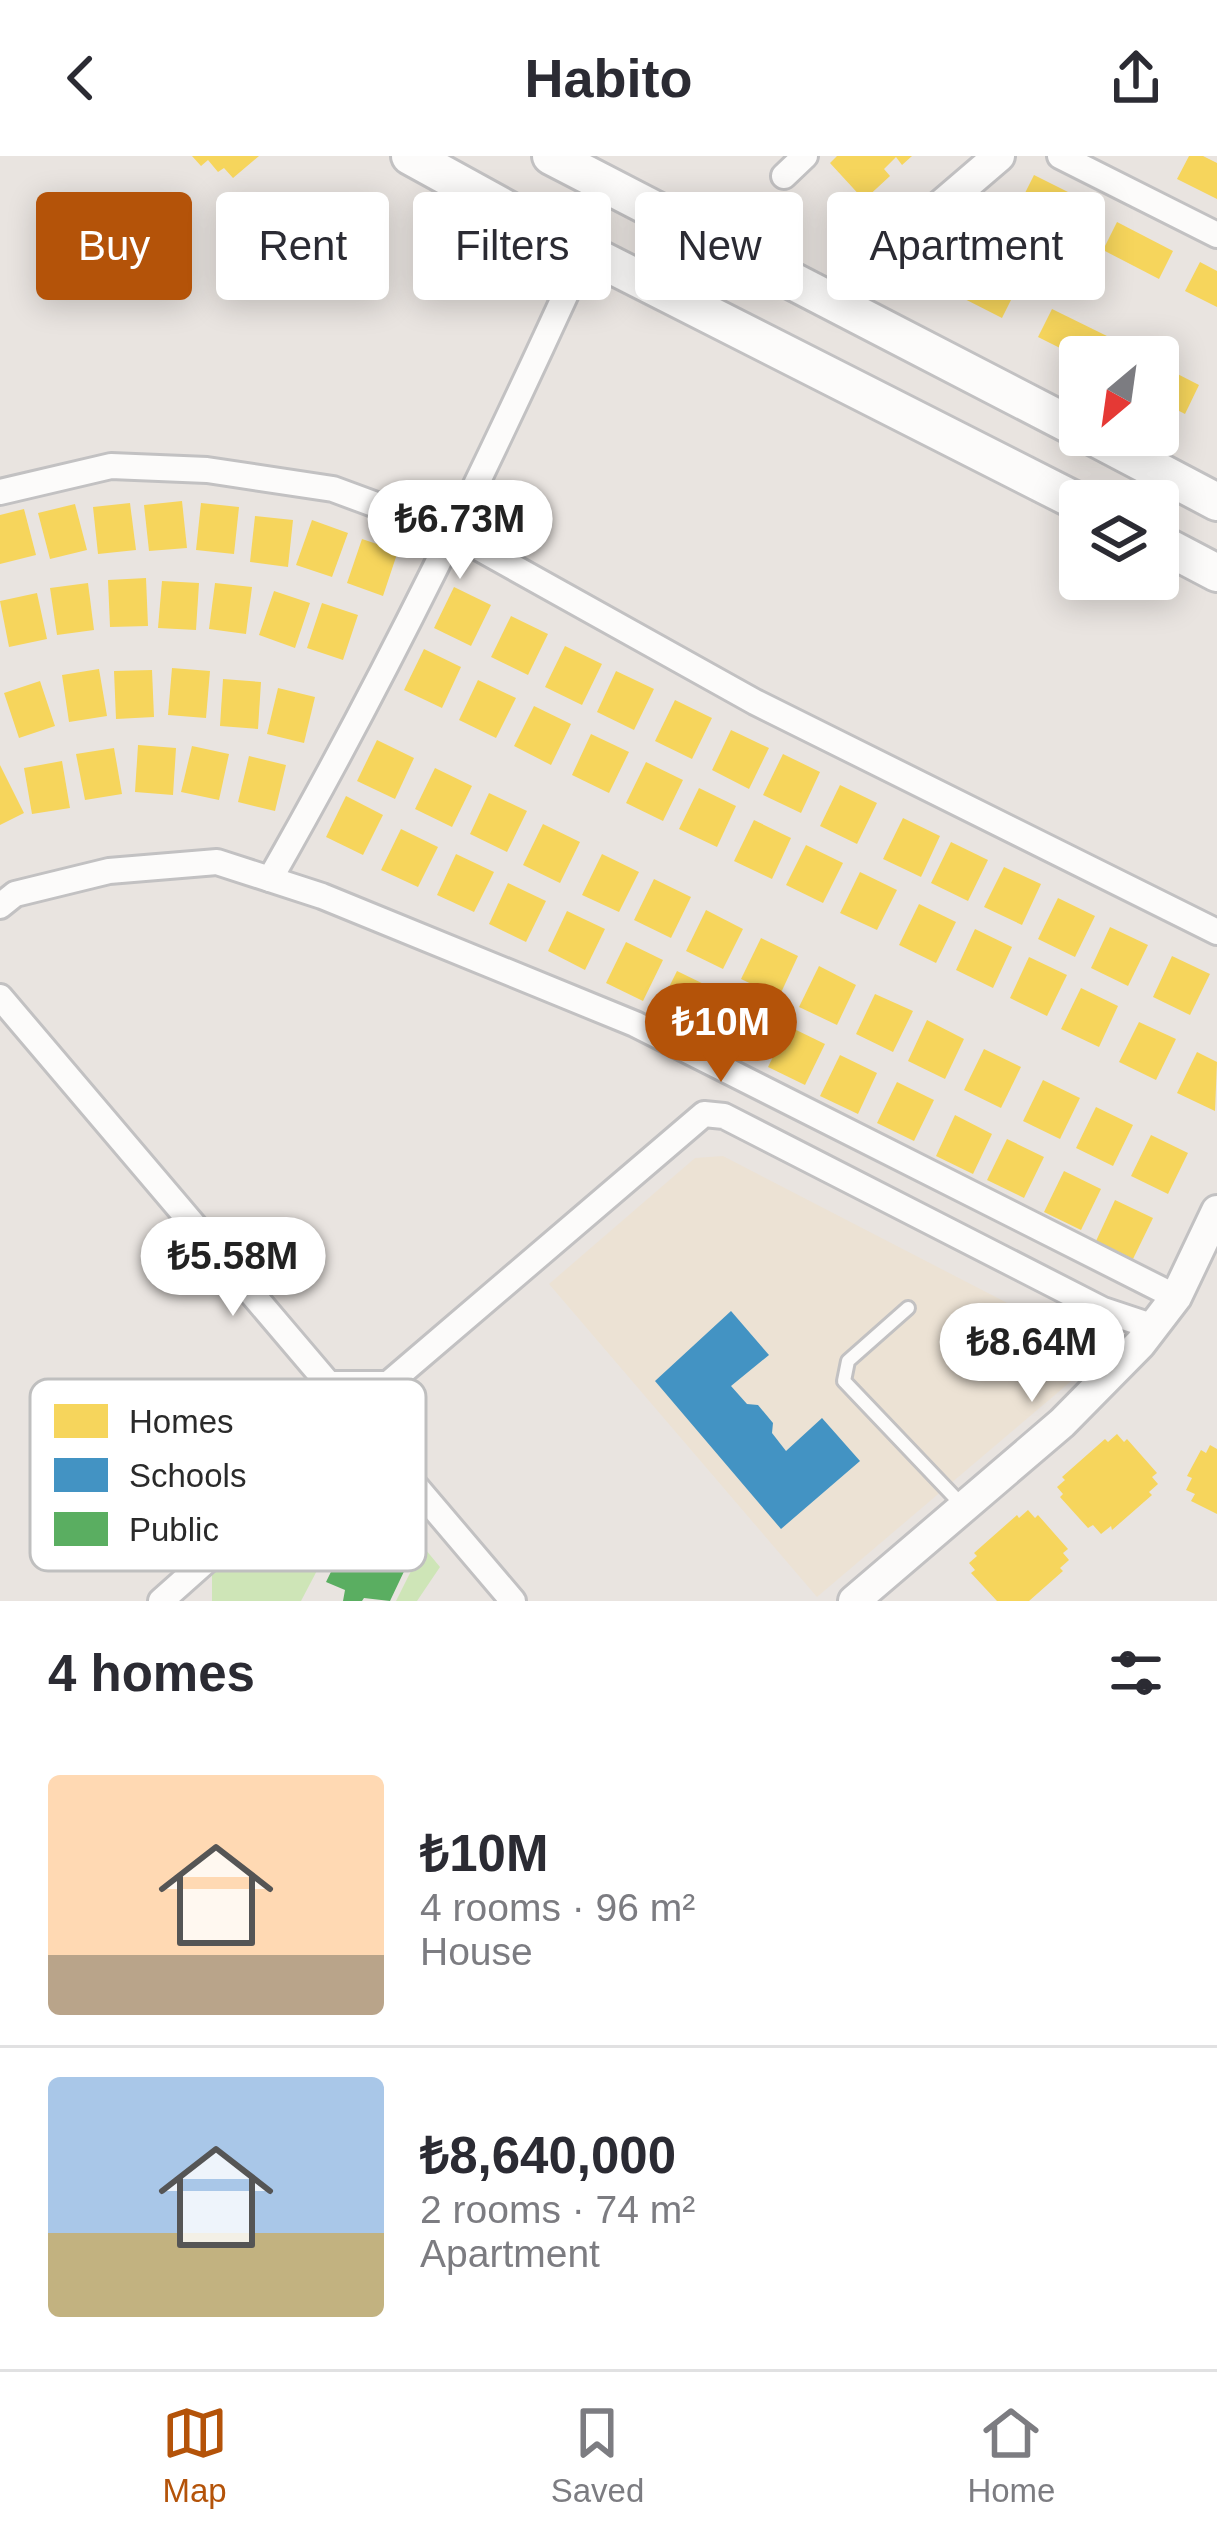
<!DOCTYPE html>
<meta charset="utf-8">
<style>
:root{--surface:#fff;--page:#f7f7f7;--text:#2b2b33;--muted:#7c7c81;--line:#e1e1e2;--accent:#b45309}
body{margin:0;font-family:Helvetica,sans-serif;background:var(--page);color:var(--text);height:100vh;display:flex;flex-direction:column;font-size:45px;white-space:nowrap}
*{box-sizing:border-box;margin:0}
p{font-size:39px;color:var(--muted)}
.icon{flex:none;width:66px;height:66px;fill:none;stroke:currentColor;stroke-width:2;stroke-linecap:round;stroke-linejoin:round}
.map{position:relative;height:1445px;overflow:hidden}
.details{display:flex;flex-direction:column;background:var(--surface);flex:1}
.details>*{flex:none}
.top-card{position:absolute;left:36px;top:36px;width:1146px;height:108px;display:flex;gap:24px}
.needle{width:78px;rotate:209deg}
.tools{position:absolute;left:1059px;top:180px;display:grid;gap:24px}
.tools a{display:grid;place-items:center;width:120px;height:120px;border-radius:12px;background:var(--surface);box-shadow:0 6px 30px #0003;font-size:60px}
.price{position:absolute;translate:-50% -102px;padding:0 27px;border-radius:42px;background:#fff;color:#222;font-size:39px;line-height:78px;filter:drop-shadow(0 3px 6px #0008)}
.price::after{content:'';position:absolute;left:50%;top:72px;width:36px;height:27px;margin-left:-18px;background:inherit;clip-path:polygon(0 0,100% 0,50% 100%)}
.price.on{background:var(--accent);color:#fff}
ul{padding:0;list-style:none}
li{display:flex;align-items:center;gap:36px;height:300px;padding:0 48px}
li+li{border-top:3px solid var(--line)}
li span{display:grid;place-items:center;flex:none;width:336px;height:240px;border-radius:12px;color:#555}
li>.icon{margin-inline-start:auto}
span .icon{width:144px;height:144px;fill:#fffc;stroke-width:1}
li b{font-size:51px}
h2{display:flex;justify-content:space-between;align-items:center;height:144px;padding:0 48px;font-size:51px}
.tag{padding:0 42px;border-radius:12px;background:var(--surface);box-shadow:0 6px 30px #0003;font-size:42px;line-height:108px}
.tag.on{background:var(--accent);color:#fff}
header{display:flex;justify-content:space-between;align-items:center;height:156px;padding:0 48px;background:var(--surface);font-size:54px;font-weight:800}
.dock{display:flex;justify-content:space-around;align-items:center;height:168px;border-top:3px solid var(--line);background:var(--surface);font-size:33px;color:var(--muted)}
.dock a{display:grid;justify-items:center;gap:6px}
.dock .on{color:var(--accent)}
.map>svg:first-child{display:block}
.education{fill:#ece2d4}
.green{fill:#cee5b7}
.homes{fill:#f6d55c}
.schools{fill:#4393c3}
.public{fill:#5aae61}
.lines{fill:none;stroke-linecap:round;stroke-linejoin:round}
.service-casing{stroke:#c2c1c2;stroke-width:18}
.minor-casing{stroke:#c2c1c2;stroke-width:30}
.tertiary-casing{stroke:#c2c1c2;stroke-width:36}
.secondary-casing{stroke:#c2c1c2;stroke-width:42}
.service{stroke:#fcfbfa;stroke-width:12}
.minor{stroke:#fcfbfa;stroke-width:24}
.tertiary{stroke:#fcfbfa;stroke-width:30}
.secondary{stroke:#fcfbfa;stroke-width:36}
.key{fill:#fff;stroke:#bfbfbf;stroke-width:3}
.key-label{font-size:33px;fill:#2a2a2a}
</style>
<header><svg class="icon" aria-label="back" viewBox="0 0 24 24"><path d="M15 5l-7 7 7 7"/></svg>Habito<svg class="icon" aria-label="share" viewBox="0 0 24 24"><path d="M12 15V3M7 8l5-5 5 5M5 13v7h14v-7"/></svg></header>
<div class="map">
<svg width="1217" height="1445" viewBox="0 0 1217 1445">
<rect width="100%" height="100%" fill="#e9e4e0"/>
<path class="education" d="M723,1000L1071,1180L1076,1221L817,1441L549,1128L695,1002Z"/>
<path class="green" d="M349,1301L440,1411L417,1445H396L416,1405L341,1369L301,1445H212V1416Z"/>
<g class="homes">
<path d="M192,0H259L233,22L224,12L218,16L208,4L201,10Z"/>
<path d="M837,0H912L902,9L896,1L884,13L890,20L864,44L830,7Z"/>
<path d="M1189,0H1203L1217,7V43L1177,23Z"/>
<path d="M1034,19L1090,47L1076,75L1020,47Z"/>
<path d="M997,59L1054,87L1039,115L983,87Z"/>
<path d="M1117,66L1173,95L1159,123L1103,94Z"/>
<path d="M960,105L1016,134L1002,162L945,133Z"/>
<path d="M1200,106L1217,115V151L1185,135Z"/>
<path d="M1052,153L1109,181L1099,201H1078L1038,181Z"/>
<path d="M1158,208L1199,229L1185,258L1158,244Z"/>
<path d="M182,345L187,392L149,395L144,349Z"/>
<path d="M130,347L136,394L98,398L93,351Z"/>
<path d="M201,347L239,351L234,398L196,394Z"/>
<path d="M75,348L87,394L50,403L38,357Z"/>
<path d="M24,353L36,399L0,408V359Z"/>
<path d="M255,360L293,364L288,411L250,406Z"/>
<path d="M312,364L348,377L332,421L296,409Z"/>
<path d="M362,383L398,395L383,440L347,427Z"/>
<path d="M146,422L148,470L110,471L108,424Z"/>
<path d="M162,425L199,427L196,474L158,472Z"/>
<path d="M88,427L94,474L57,479L50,432Z"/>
<path d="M215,427L252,431L246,478L209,473Z"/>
<path d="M454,431L491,449L471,490L434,472Z"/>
<path d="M274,435L310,447L295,492L259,479Z"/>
<path d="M37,437L47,483L9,491L0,445Z"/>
<path d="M322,447L358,459L343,504L307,492Z"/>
<path d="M511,460L548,478L528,519L491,501Z"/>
<path d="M565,490L602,508L582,549L545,531Z"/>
<path d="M424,493L461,511L442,552L404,534Z"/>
<path d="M172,512L210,515L206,562L168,559Z"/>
<path d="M99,513L107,560L69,566L62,519Z"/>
<path d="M152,514L154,561L116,563L114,515Z"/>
<path d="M616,515L654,533L634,574L597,556Z"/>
<path d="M223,523L261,526L258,573L220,570Z"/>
<path d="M478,524L516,542L496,582L459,564Z"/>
<path d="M40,525L55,570L19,582L4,537Z"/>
<path d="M278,532L315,541L304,587L267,578Z"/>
<path d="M675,544L712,562L692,603L655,585Z"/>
<path d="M534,550L571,568L551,609L514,590Z"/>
<path d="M731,574L769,592L749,633L712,614Z"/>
<path d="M591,578L629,596L609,637L572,619Z"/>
<path d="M377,584L414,602L395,643L357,625Z"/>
<path d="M138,589L176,592L173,639L135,636Z"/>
<path d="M192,590L229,598L219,644L181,636Z"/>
<path d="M114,592L122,638L85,644L76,598Z"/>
<path d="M783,598L820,616L801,657L763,639Z"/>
<path d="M249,600L286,609L275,655L238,646Z"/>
<path d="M62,605L70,652L32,658L24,612Z"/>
<path d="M646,606L683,624L663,665L626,647Z"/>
<path d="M0,609L24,657L0,669Z"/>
<path d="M435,612L472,630L452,671L415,653Z"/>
<path d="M840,629L877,647L857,688L820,670Z"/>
<path d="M699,632L736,650L717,691L679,673Z"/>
<path d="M489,637L527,655L507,696L470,678Z"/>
<path d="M346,640L383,659L363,699L326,681Z"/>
<path d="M903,662L940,680L921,721L883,703Z"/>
<path d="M754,664L791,682L772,723L734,705Z"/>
<path d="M543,668L580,686L560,727L523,709Z"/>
<path d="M401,673L438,691L418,731L381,714Z"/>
<path d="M951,686L988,704L968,745L931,727Z"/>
<path d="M806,689L843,707L823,747L786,729Z"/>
<path d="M456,698L494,716L474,756L437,739Z"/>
<path d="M602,698L639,716L619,756L582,739Z"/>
<path d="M1004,711L1041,728L1022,769L984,751Z"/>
<path d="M860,716L897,734L877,774L840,757Z"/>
<path d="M654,723L691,741L671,782L634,764Z"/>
<path d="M508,727L546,745L526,786L489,768Z"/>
<path d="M1058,742L1095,760L1075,801L1038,783Z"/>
<path d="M919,748L956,766L936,807L899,789Z"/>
<path d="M706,754L743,773L723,813L686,795Z"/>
<path d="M567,755L605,773L585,814L548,795Z"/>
<path d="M1110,771L1148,789L1128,830L1091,812Z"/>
<path d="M975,773L1012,791L993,832L956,814Z"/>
<path d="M761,782L798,800L779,841L741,823Z"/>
<path d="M626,786L663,804L643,845L606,827Z"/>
<path d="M1172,800L1210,818L1190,859L1153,841Z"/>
<path d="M1029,801L1067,819L1047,860L1010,842Z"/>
<path d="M819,810L856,829L837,869L799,851Z"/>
<path d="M677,815L714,833L694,873L657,855Z"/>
<path d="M1081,832L1118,850L1099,891L1061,873Z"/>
<path d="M875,838L913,855L893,896L856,878Z"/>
<path d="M732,842L769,860L749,901L712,883Z"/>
<path d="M927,864L964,883L945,923L908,905Z"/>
<path d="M1139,866L1176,883L1156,924L1119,906Z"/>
<path d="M788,870L825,888L805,929L768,911Z"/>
<path d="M984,893L1021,911L1001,952L964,934Z"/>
<path d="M1197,896L1217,906L1215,955L1177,937Z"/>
<path d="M840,899L877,917L858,958L820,940Z"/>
<path d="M1043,924L1080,942L1060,983L1023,965Z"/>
<path d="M897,926L934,944L914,985L877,967Z"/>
<path d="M1096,951L1133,969L1113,1010L1076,992Z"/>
<path d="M955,959L992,978L973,1018L936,1000Z"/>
<path d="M1151,979L1188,997L1168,1038L1131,1020Z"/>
<path d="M1007,983L1044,1001L1024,1042L987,1024Z"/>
<path d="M1064,1015L1101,1033L1081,1074L1044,1056Z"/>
<path d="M1115,1044L1153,1062L1133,1103L1096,1085Z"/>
<path d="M1117,1278L1124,1286L1127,1283L1157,1317L1152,1321L1158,1328L1149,1336L1152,1339L1112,1374L1111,1370L1101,1378L1093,1369L1088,1372L1060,1341L1063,1338L1057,1331L1065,1324L1062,1321L1105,1283L1108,1286Z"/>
<path d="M1210,1289L1217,1293V1358L1191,1345L1195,1338L1186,1334L1192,1322L1187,1320L1201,1294L1206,1297Z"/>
<path d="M1028,1354L1035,1362L1038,1359L1068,1393L1063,1397L1069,1404L1060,1412L1063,1415L1029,1445H997L971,1417L975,1414L969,1407L977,1400L974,1397L1017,1359L1019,1362Z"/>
</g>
<path class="schools" d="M731,1155L769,1199L731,1230L747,1248L758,1249L773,1267L772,1277L786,1295L822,1262L860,1305L781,1373L655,1225Z"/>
<path class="public" d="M349,1379L408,1407L390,1445L364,1442L362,1445H343L345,1434L326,1426Z"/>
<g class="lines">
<g class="service-casing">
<path id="service" d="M908,1152L848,1205L844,1225L963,1350"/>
</g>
<g class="minor-casing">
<g id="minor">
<path d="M1060,0L1217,79"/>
<path d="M784,20L805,0"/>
<path d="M0,336L111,310L207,314L333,333L452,377L755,546L1217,776"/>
<path d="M270,723C386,520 488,309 585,96"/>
<path d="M0,750L15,738L109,715L217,706L322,740L635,868L1176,1141"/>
<path d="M0,841L513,1445"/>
<path d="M327,1228H388L704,958L724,960L1103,1154L1154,1171"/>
<path d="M161,1445L361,1267"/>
</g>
</g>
<g class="tertiary-casing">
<g id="tertiary">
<path d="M831,144L999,0"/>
<path d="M854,1445L1062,1267L1140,1188L1176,1141L1217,1055"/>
</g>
</g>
<g class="secondary-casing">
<g id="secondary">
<path d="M410,0L568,87L1080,347"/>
<path d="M551,0L1080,274"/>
<path d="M1090,279L1217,346"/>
<path d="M1158,386L1217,417"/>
</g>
</g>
<use href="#service" class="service"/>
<use href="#minor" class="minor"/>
<use href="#tertiary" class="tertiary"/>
<use href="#secondary" class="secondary"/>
</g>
<rect x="30" y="1223" width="396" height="192" rx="18" class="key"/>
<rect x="54" y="1248" width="54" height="34" fill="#f6d55c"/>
<rect x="54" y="1302" width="54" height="34" fill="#4393c3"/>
<rect x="54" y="1356" width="54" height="34" fill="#5aae61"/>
<g class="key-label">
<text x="129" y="1277">Homes</text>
<text x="129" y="1331">Schools</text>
<text x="129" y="1385">Public</text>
</g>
</svg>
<div class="tools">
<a><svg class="needle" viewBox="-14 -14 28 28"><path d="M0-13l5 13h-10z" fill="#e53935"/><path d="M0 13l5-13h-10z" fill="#7c7c81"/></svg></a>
<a><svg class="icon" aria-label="layers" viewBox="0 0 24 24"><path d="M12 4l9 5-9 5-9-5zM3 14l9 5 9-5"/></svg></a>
</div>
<b class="price" style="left:460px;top:426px">₺6.73M</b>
<b class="price on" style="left:721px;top:929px">₺10M</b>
<b class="price" style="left:233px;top:1163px">₺5.58M</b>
<b class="price" style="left:1032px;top:1249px">₺8.64M</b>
<div class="top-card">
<a class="tag on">Buy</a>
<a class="tag">Rent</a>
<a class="tag">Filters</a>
<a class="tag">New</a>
<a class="tag">Apartment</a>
</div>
</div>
<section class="details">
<h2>4 homes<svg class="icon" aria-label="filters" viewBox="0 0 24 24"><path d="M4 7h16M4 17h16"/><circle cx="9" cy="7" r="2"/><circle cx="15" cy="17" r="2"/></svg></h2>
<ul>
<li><span style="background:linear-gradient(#ffd9b3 75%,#b9a48a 0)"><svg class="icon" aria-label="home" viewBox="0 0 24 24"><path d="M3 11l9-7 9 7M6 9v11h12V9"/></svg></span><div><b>₺10M</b><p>4 rooms · 96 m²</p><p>House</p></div></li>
<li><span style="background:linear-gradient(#a9c7e8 65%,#c2b280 0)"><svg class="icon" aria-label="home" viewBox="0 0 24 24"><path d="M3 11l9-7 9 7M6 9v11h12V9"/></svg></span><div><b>₺8,640,000</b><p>2 rooms · 74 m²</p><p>Apartment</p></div></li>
</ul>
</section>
<nav class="dock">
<a class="on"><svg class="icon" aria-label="map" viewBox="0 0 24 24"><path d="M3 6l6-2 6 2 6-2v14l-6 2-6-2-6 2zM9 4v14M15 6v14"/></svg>Map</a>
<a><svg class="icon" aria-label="saved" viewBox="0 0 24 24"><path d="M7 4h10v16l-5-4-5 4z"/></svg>Saved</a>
<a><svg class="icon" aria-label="home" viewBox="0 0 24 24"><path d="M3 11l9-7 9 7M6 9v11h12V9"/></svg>Home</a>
</nav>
